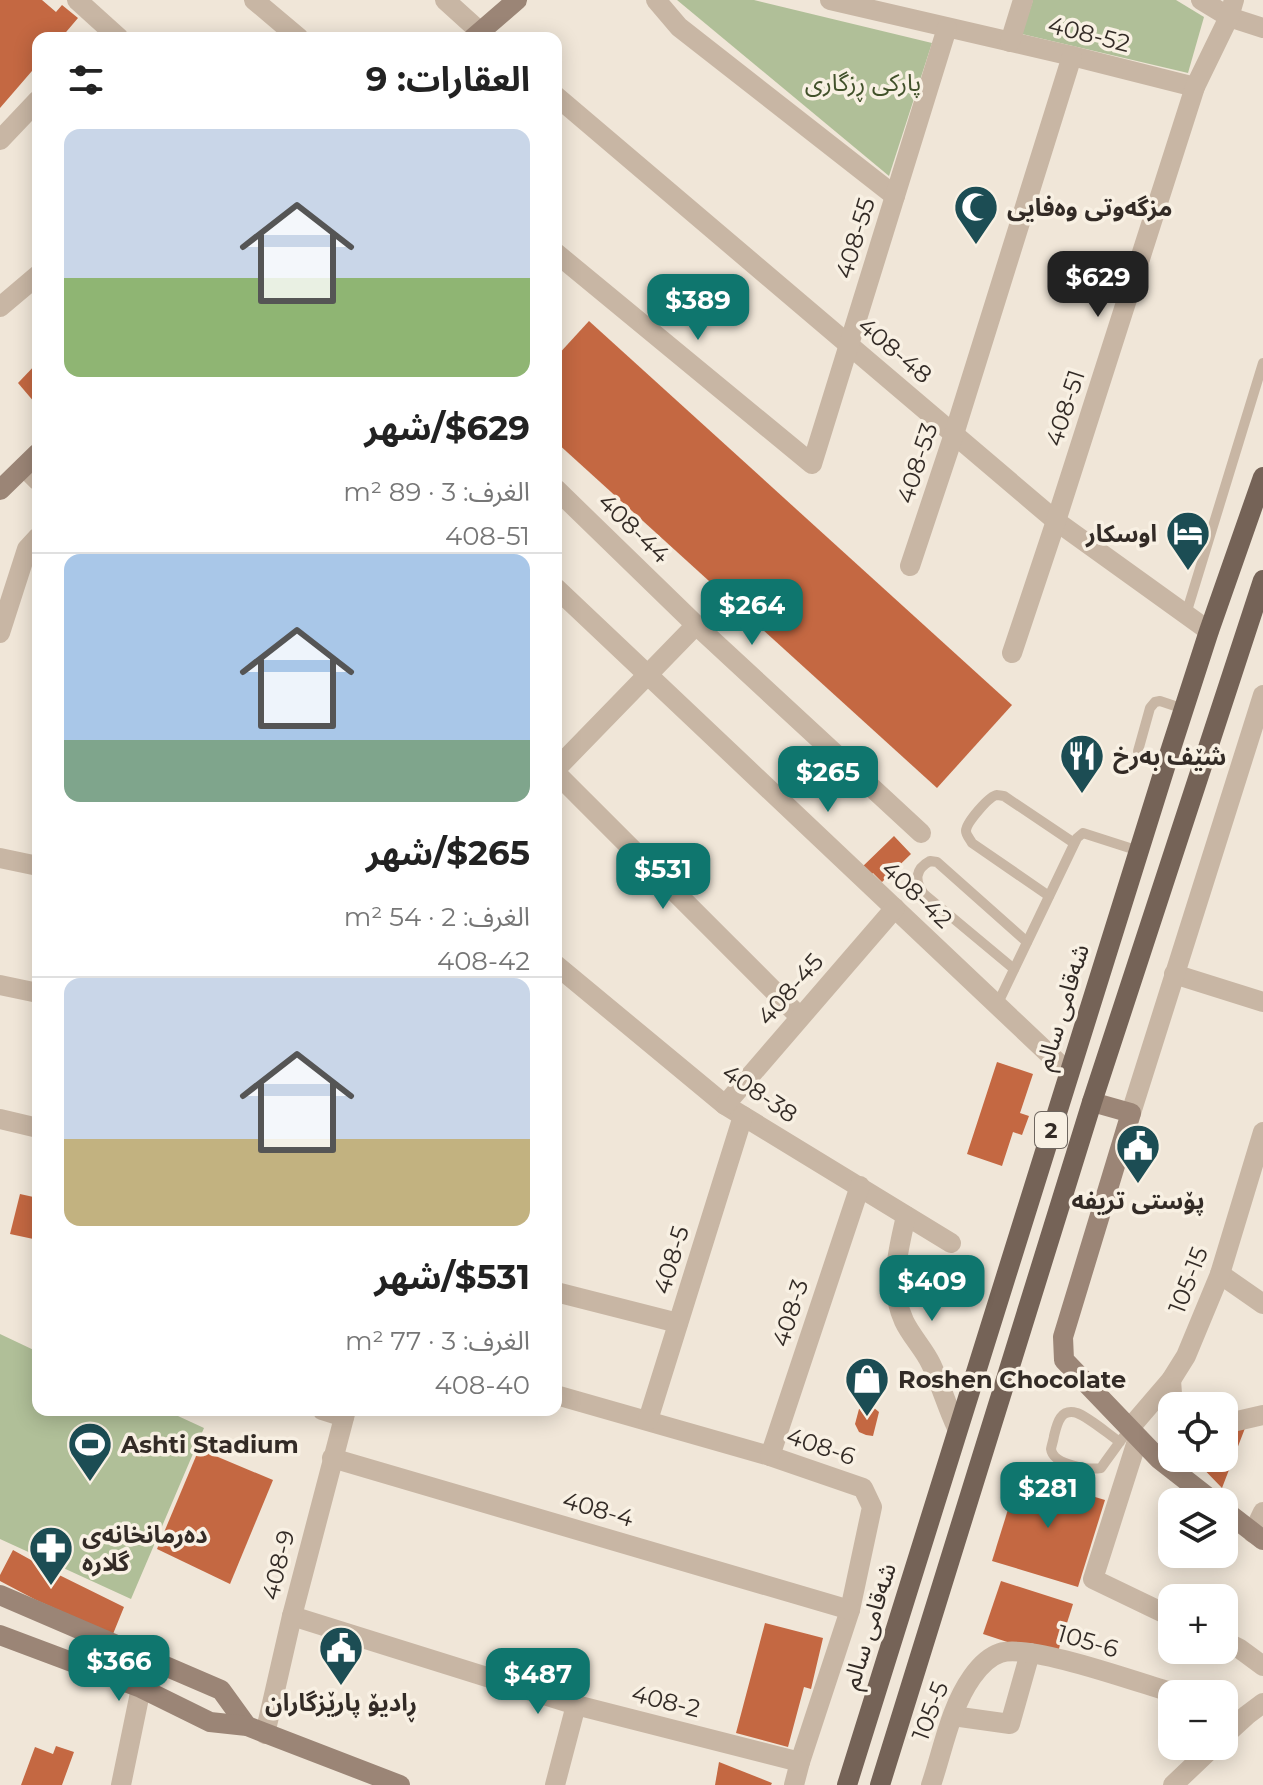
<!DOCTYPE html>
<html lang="ar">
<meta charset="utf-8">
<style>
:root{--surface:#fff;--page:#f2f2f2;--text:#222;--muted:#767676;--line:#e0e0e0;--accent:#0f766e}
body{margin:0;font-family:Montserrat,"Noto Sans Arabic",sans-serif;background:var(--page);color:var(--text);direction:rtl;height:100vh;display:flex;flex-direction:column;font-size:30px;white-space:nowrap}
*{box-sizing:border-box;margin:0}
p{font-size:26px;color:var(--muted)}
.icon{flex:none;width:44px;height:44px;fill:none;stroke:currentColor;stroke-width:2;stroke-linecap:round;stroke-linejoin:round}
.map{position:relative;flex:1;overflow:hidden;direction:ltr}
.details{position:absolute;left:32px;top:32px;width:530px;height:1384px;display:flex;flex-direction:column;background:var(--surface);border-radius:16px;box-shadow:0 4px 20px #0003;direction:rtl}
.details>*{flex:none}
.controls{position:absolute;left:1158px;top:1392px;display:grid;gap:16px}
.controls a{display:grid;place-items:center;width:80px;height:80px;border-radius:16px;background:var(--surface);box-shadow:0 4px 20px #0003;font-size:40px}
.price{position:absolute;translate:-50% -68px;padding:0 18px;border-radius:16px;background:var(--accent);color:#fff;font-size:26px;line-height:52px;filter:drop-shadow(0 2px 4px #0008)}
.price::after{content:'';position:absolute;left:50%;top:48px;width:24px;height:18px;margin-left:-12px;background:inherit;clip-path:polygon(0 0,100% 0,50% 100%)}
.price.active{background:#222;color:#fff}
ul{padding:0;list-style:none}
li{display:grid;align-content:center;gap:16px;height:424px;padding:0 32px}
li+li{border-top:2px solid var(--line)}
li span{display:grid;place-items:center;height:248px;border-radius:16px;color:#555}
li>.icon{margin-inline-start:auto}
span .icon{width:144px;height:144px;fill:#fffc;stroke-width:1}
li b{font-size:34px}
h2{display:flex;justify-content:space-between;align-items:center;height:96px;padding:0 32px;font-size:34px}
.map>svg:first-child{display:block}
.green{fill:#b0bf98}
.building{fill:#c46842}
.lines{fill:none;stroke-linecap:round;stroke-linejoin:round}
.lane{stroke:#c8b6a4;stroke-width:10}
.street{stroke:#c8b6a4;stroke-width:20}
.secondary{stroke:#9b8576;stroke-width:20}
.primary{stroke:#756357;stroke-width:20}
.labels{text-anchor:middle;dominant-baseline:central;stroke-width:7;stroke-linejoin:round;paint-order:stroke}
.shield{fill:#f8f0e3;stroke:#6e665f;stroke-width:2}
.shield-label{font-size:22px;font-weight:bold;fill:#332b26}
.street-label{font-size:24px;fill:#332b26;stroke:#f8f0e3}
.park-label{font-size:24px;fill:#41512a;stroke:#f8f0e3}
.poi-label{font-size:24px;font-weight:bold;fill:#332b26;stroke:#f8f0e3;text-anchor:start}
</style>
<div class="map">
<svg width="1263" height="1785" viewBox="0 0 1263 1785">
<rect width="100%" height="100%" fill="#f0e6d8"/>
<g class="green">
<path d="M677,0H754L932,43L889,176Z"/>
<path d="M1033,0H1176L1204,17L1188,73L1022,34Z"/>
<path d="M0,1334L38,1352V1410H165L204,1428L131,1599L0,1539Z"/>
</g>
<g class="building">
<path d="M0,0H42L56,12L62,5L78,18L61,38H38V64L0,108Z"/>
<path d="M589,321L1012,705L937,788L556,442V357Z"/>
<path d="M38,362V400L35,403L18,383Z"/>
<path d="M894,836L911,854L882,882L873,873L868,878L859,870Z"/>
<path d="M997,1062L1033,1074L1020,1113L1029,1116L1022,1135L1013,1132L1002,1166L967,1154Z"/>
<path d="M20,1194L38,1198V1240L10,1234Z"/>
<path d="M865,1406L873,1407L879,1412L873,1436L866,1435L859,1432L855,1424L859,1409Z"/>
<path d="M1247,1423L1222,1488L1193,1458H1224V1437Z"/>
<path d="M199,1449L273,1480L230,1584L157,1549Z"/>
<path d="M1019,1474L1105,1500L1078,1587L992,1561Z"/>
<path d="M13,1550L49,1570L124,1607L113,1634L36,1600L0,1581V1575Z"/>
<path d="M1001,1581L1073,1604L1056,1658L983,1634Z"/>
<path d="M765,1623L823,1638L811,1689L804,1687L788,1747L736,1733Z"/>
<path d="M56,1746L74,1752L62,1785H21L35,1747L53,1754Z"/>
<path d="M719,1762L772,1783L771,1785H715Z"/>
</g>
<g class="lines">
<g class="lane">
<path d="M1186,614L1263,363"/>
<path d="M1138,751L1150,708L1155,702L1160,701L1184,709"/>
<path d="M1049,896L972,843C970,839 966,835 966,831C966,823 989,796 997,795C999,795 1001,796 1004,796L1074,843"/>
<path d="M1014,969L924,894C914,881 915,869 930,861L937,862L1027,942"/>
<path d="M997,1005L1077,838L1083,833L1139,851"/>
<path d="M1120,1442C1108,1434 1090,1418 1077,1413C1060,1408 1057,1424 1054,1436C1054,1438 1051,1448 1051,1449C1053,1465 1089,1470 1101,1468C1110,1455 1120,1442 1129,1429"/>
</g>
<g class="street">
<path d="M77,0L119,38"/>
<path d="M254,0L299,38"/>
<path d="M445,0L487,38"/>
<path d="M656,0L679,27L895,196"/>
<path d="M830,0L1072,56L1195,87"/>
<path d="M1201,0L1229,17L1263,28"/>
<path d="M1010,42L1023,0"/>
<path d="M556,96L1056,521L1209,631"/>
<path d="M0,140L38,100"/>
<path d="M556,253L812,464L947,28"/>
<path d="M0,307L38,275"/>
<path d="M24,467L38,481"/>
<path d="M556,489L696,625L921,833"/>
<path d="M910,566L954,434L1072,56"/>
<path d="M556,588L1069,1073"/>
<path d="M0,633L27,549L38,537"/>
<path d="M1012,653L1056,521L1195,87L1229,17L1234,0"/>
<path d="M556,769L696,625"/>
<path d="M556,773L800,1017"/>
<path d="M0,858L38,866"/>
<path d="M556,965L725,1105L951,1243"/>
<path d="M1174,974L1263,1002"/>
<path d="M0,985L38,993"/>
<path d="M725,1105L895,908"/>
<path d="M1131,1113L1263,695"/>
<path d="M0,1119L38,1128"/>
<path d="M906,1216C898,1252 888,1286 904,1321C911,1336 924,1349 931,1364C941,1385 947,1407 957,1428"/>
<path d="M1220,1274L1263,1304"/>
<path d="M556,1292L678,1323"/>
<path d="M1171,1380L1172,1394L1177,1406"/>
<path d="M556,1395L770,1456L863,1488L872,1507L850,1610L800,1762L794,1785"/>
<path d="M322,1410L344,1417"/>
<path d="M648,1420L743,1116"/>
<path d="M1224,1424L1263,1415"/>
<path d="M1129,1429L1171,1380L1186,1356L1220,1274L1263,1132"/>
<path d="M1138,1438L1093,1579L1172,1617"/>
<path d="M770,1456L860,1186"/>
<path d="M332,1458L850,1610"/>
<path d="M1253,1533L1263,1512"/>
<path d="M292,1616L576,1705L800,1762"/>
<path d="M1224,1641L1240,1649L1263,1666"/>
<path d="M953,1716L1010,1724L1030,1653"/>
<path d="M265,1734L292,1616L346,1410"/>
<path d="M1224,1736L1247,1715L1263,1703"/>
<path d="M121,1785L141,1688"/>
<path d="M555,1785L576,1705"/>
<path d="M931,1785C943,1750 950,1708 972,1677C979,1667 988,1657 1000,1653C1030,1643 1142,1684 1177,1694"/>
<path d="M1173,1785L1214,1746"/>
</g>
<g class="secondary">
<path d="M473,38L517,0"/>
<path d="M0,490L38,453"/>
<path d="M1092,1102L1131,1113L1063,1337L1064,1360L1159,1459L1214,1502"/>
<path d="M1224,1510L1263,1540"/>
<path d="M0,1595L221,1690L247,1726"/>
<path d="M0,1635L141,1688L210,1722L247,1726L400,1785"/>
</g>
<g class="primary">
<path d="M847,1785L1167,761L1209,631L1263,477"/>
<path d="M880,1785L1092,1102L1263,580"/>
</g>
</g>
<defs>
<g id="mosque-pin" transform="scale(2.3)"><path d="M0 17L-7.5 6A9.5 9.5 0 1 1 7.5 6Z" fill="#1c4d54" stroke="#f8f0e3"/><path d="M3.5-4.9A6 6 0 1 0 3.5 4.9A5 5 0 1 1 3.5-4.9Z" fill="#fff"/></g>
<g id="hotel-pin" transform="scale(2.3)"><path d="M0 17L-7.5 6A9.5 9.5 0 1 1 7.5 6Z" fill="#1c4d54" stroke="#f8f0e3"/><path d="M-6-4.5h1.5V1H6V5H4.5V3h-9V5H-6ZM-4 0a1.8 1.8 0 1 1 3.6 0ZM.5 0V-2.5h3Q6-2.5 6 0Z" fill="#fff"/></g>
<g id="restaurant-pin" transform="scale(2.3)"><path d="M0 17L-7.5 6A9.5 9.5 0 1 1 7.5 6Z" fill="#1c4d54" stroke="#f8f0e3"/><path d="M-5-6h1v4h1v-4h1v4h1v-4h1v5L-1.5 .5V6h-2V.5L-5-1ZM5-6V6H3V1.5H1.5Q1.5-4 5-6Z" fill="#fff"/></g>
<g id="civic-pin" transform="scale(2.3)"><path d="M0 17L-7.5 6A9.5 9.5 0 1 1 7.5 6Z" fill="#1c4d54" stroke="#f8f0e3"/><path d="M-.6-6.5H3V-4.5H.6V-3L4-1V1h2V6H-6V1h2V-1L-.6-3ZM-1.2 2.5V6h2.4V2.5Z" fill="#fff"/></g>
<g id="shop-pin" transform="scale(2.3)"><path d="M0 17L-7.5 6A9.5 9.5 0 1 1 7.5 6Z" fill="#1c4d54" stroke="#f8f0e3"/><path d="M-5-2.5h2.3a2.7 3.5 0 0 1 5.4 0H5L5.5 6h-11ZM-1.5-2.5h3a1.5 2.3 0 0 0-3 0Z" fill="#fff"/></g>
<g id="stadium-pin" transform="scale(2.3)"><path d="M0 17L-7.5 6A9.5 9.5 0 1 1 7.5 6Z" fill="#1c4d54" stroke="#f8f0e3"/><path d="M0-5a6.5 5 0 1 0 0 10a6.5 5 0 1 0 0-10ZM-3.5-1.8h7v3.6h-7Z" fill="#fff"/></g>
<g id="pharmacy-pin" transform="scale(2.3)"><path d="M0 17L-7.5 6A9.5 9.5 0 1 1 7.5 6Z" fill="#1c4d54" stroke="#f8f0e3"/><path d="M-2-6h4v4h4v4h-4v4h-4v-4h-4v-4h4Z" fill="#fff"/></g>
</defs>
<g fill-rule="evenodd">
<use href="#mosque-pin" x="976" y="207"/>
<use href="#hotel-pin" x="1188" y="533"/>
<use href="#restaurant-pin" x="1082" y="756"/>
<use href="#civic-pin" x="1138" y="1146"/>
<use href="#shop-pin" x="867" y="1379"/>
<use href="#stadium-pin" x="90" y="1444"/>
<use href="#pharmacy-pin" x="51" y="1548"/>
<use href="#civic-pin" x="341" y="1648"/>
</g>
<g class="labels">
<rect class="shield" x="1035" y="1112" width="32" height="36" rx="6"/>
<g class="shield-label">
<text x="1051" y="1130">2</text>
</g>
<g class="street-label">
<text transform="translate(1089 34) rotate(14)">408-52</text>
<text transform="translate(855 238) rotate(-73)">408-55</text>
<text transform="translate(895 350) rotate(40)">408-48</text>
<text transform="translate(1065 408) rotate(-72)">408-51</text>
<text transform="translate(917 463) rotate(-72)">408-53</text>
<text transform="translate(634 528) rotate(44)">408-44</text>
<text transform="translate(917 894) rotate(43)">408-42</text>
<text transform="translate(790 989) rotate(-49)">408-45</text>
<text transform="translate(1062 1007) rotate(-73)">شەقامی سالم</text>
<text transform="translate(760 1093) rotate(34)">408-38</text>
<text transform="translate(671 1260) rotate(-73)">408-5</text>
<text transform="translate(1188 1280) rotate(-69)">105-15</text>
<text transform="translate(790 1313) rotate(-72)">408-3</text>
<text transform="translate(821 1446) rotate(19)">408-6</text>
<text transform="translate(598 1509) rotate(16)">408-4</text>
<text transform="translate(278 1565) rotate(-76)">408-9</text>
<text transform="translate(869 1626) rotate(-73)">شەقامی سالم</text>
<text transform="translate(1088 1641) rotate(16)">105-6</text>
<text transform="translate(666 1701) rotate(14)">408-2</text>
<text transform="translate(930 1711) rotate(-69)">105-5</text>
</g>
<g class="park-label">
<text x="863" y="82">پارکی ڕزگاری</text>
</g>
<g class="poi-label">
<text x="1007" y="207">مزگەوتی وەفایی</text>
<text x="1157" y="533" text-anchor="end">اوسكار</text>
<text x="1113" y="756">شێف بەرخ</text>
<text x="1138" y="1200" text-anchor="middle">پۆستی تریفە</text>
<text x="898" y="1379">Roshen Chocolate</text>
<text x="121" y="1444">Ashti Stadium</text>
<text x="82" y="1534">دەرمانخانەی<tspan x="82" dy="28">گلارە</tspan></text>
<text x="341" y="1702" text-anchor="middle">ڕادیۆ پارێزگاران</text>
</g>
</g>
</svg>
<div class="controls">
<a><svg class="icon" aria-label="locate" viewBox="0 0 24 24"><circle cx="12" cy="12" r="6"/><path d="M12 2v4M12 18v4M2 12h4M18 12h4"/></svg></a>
<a><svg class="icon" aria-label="layers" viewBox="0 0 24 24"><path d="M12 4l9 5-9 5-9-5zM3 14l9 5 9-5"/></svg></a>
<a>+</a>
<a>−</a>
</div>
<b class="price active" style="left:1098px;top:319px">$629</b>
<b class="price" style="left:698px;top:342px">$389</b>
<b class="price" style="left:752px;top:647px">$264</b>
<b class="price" style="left:828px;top:814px">$265</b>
<b class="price" style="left:663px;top:911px">$531</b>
<b class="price" style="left:932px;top:1323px">$409</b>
<b class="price" style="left:1048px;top:1530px">$281</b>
<b class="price" style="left:119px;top:1703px">$366</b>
<b class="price" style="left:538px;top:1716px">$487</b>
<section class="details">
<h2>العقارات: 9<svg class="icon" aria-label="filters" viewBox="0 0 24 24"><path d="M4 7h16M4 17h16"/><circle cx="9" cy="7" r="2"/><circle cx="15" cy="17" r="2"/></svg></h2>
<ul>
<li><span style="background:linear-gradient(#c9d6e8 60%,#8fb573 0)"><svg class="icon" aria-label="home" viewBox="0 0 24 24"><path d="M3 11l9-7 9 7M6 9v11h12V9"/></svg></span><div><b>$629/شهر</b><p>الغرف: 3 · 89 m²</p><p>408-51</p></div></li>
<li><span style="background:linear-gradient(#a9c7e8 75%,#7fa58c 0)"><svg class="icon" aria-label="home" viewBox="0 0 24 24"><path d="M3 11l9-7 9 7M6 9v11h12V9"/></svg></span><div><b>$265/شهر</b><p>الغرف: 2 · 54 m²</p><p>408-42</p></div></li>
<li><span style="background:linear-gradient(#c9d6e8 65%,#c2b280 0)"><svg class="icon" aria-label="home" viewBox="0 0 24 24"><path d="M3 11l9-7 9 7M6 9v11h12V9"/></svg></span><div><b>$531/شهر</b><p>الغرف: 3 · 77 m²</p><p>408-40</p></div></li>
</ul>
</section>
</div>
